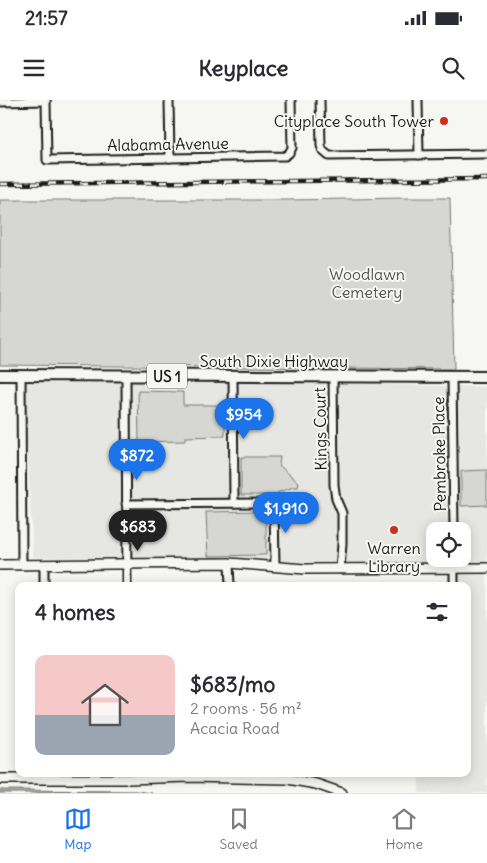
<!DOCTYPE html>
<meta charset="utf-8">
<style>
:root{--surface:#fff;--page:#f2f2f3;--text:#2b2b33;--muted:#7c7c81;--line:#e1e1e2;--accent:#1a73e8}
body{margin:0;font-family:Delius,sans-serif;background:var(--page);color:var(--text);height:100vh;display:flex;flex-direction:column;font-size:19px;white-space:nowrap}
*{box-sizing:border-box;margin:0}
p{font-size:16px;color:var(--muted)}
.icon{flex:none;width:28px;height:28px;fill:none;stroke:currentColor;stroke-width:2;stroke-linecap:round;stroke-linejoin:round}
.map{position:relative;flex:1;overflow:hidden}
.details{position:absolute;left:15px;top:482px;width:456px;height:195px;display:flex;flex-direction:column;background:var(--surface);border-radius:10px;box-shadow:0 2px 12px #0003}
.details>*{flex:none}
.tools{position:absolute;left:426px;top:422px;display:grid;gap:10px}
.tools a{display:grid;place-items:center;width:45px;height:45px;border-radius:10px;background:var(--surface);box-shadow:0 2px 12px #0003;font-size:25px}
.price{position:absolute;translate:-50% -42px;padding:0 11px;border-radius:18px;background:var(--accent);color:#fff;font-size:16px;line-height:32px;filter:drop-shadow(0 1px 2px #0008)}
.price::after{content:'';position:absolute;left:50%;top:30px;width:15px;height:11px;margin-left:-8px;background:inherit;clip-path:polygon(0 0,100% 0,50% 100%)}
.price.on{background:#222;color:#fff}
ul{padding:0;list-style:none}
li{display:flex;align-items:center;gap:15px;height:125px;padding:0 20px}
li+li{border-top:1px solid var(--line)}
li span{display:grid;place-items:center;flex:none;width:140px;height:100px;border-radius:10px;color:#555}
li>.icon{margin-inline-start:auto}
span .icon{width:60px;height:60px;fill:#fffc;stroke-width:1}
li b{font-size:21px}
h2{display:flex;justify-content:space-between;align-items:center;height:60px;padding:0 20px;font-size:21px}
.status{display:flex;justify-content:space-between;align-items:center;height:35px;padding:0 25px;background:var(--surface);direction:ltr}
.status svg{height:14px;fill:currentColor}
header{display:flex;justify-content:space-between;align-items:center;height:65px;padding:0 20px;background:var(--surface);font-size:22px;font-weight:800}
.tabs{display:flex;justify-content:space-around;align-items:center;height:70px;border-top:1px solid var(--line);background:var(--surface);font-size:14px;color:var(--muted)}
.tabs a{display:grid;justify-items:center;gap:2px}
.tabs .on{color:var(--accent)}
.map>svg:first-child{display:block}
.built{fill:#e6e6e2;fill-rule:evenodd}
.green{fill:#d6d6d2;stroke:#797977}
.water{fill:#acaca9;stroke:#727271}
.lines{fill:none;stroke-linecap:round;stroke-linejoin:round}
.minor-casing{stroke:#1c1c1c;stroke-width:11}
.tertiary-casing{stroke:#1c1c1c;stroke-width:12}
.primary-casing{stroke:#1c1c1c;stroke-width:14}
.minor{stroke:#f6f6f2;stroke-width:7}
.tertiary{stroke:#f6f6f2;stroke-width:9}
.primary{stroke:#f6f6f2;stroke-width:10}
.rail-casing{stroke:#1c1c1c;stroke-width:4.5}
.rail{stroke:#f6f6f2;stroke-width:2.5;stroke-dasharray:8;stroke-linecap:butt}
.poi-dot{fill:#c8321e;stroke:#f6f6f2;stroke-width:2}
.labels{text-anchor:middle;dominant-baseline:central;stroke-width:4;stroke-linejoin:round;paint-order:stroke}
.shield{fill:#f6f6f2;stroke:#5d5d5c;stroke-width:1}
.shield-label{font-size:15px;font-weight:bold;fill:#1c1c1c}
.poi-label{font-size:16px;fill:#1c1c1c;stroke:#f6f6f2;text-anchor:end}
.street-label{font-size:16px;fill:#1c1c1c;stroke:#f6f6f2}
.park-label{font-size:16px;fill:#545453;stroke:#f6f6f2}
</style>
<div class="status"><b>21:57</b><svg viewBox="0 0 49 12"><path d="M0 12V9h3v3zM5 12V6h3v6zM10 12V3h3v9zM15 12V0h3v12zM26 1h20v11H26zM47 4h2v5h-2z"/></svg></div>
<header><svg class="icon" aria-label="menu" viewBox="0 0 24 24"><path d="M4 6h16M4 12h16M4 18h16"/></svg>Keyplace<svg class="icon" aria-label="search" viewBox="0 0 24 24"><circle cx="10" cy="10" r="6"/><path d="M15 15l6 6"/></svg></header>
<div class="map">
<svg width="487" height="693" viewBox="0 0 487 693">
<rect width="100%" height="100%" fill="#f6f6f2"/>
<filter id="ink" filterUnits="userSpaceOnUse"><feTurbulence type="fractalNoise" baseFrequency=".02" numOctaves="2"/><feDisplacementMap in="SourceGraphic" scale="10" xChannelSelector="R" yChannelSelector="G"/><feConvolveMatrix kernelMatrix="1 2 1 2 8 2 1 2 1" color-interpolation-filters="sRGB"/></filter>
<g filter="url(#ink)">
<path class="built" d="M24,283H329L487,287V693H419V674H468V486H457V474L448,463L284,462L206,459L33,457ZM435,431H462V459H435Z"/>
<g class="green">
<path d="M407,98H450L454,269L0,265V100H288Z"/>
<path d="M138,291L183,292V305H225V336L185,337V341L139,342Z"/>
<path d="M241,357H280L279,365L299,383L298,387H293L272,395H241Z"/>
<path d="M487,370V405L461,406V371Z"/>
<path d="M263,411L266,413V455L208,456L206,412Z"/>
</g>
<path class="water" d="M0,690L136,691L152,693H0Z"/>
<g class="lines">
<g class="minor-casing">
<g id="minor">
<path d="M46,0L47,60L285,56L289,53L292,48L291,0"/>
<path d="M169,0L170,58"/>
<path d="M320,0L321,46L323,51L329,56L487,54"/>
<path d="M418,0L419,55"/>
<path d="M0,2L46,1"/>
<path d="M21,275L22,465"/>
<path d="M126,276L127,486"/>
<path d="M233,276L234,403"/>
<path d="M333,276L334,385L336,399L342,413V444L340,469"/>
<path d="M452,277L454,431"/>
<path d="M126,404L274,403L275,466"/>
<path d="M454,459V486"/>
<path d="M229,463L230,486"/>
<path d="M44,465V486"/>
</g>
</g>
<g class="tertiary-casing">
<g id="tertiary">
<path d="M0,465L229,463L305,469L487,468"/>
<path d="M0,679H127L188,677L288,679L316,684L342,693"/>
</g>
</g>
<g class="primary-casing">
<path id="primary" d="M0,275L487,277"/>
</g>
<use href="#minor" class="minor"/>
<use href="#tertiary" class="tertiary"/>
<use href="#primary" class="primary"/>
<g class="rail-casing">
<path id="rail" d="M0,84L487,79"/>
</g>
<use href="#rail" class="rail"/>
</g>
</g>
<g class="poi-dot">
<circle cx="444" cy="21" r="5"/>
<circle cx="394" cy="430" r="5"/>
</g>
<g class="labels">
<rect class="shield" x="147" y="263.5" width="40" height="25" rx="4"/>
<g class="shield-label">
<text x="167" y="276">US 1</text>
</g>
<g class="poi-label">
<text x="434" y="21">Cityplace South Tower</text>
<text x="394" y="448" text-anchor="middle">Warren<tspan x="394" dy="18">Library</tspan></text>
</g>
<g class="street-label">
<text transform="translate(168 44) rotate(-1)">Alabama Avenue</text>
<text x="274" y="261">South Dixie Highway</text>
<text transform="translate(320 329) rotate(-91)">Kings Court</text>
<text transform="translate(439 354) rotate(-91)">Pembroke Place</text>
</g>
<g class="park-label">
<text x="367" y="174">Woodlawn<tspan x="367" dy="18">Cemetery</tspan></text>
</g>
</g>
</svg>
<div class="tools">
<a><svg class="icon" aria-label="locate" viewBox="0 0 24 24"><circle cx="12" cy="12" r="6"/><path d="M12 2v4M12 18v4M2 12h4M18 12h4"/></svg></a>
</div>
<b class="price" style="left:244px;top:340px">$954</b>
<b class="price" style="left:137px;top:381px">$872</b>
<b class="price" style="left:286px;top:434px">$1,910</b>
<b class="price on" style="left:138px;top:452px">$683</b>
<section class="details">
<h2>4 homes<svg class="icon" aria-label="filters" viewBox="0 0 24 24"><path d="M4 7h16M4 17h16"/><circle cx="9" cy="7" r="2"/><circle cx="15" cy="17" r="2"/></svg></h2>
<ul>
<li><span style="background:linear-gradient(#f6c9c9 60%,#9aa5b1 0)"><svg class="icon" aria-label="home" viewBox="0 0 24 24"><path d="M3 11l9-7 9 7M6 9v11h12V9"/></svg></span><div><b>$683/mo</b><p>2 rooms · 56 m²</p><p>Acacia Road</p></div></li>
</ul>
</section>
</div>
<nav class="tabs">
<a class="on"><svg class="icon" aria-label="map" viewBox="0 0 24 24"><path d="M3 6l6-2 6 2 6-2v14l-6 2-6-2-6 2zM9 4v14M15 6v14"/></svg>Map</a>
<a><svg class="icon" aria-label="saved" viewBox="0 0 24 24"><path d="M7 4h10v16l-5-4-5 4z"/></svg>Saved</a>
<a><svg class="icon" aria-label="home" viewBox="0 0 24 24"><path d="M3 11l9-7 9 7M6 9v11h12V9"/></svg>Home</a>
</nav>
